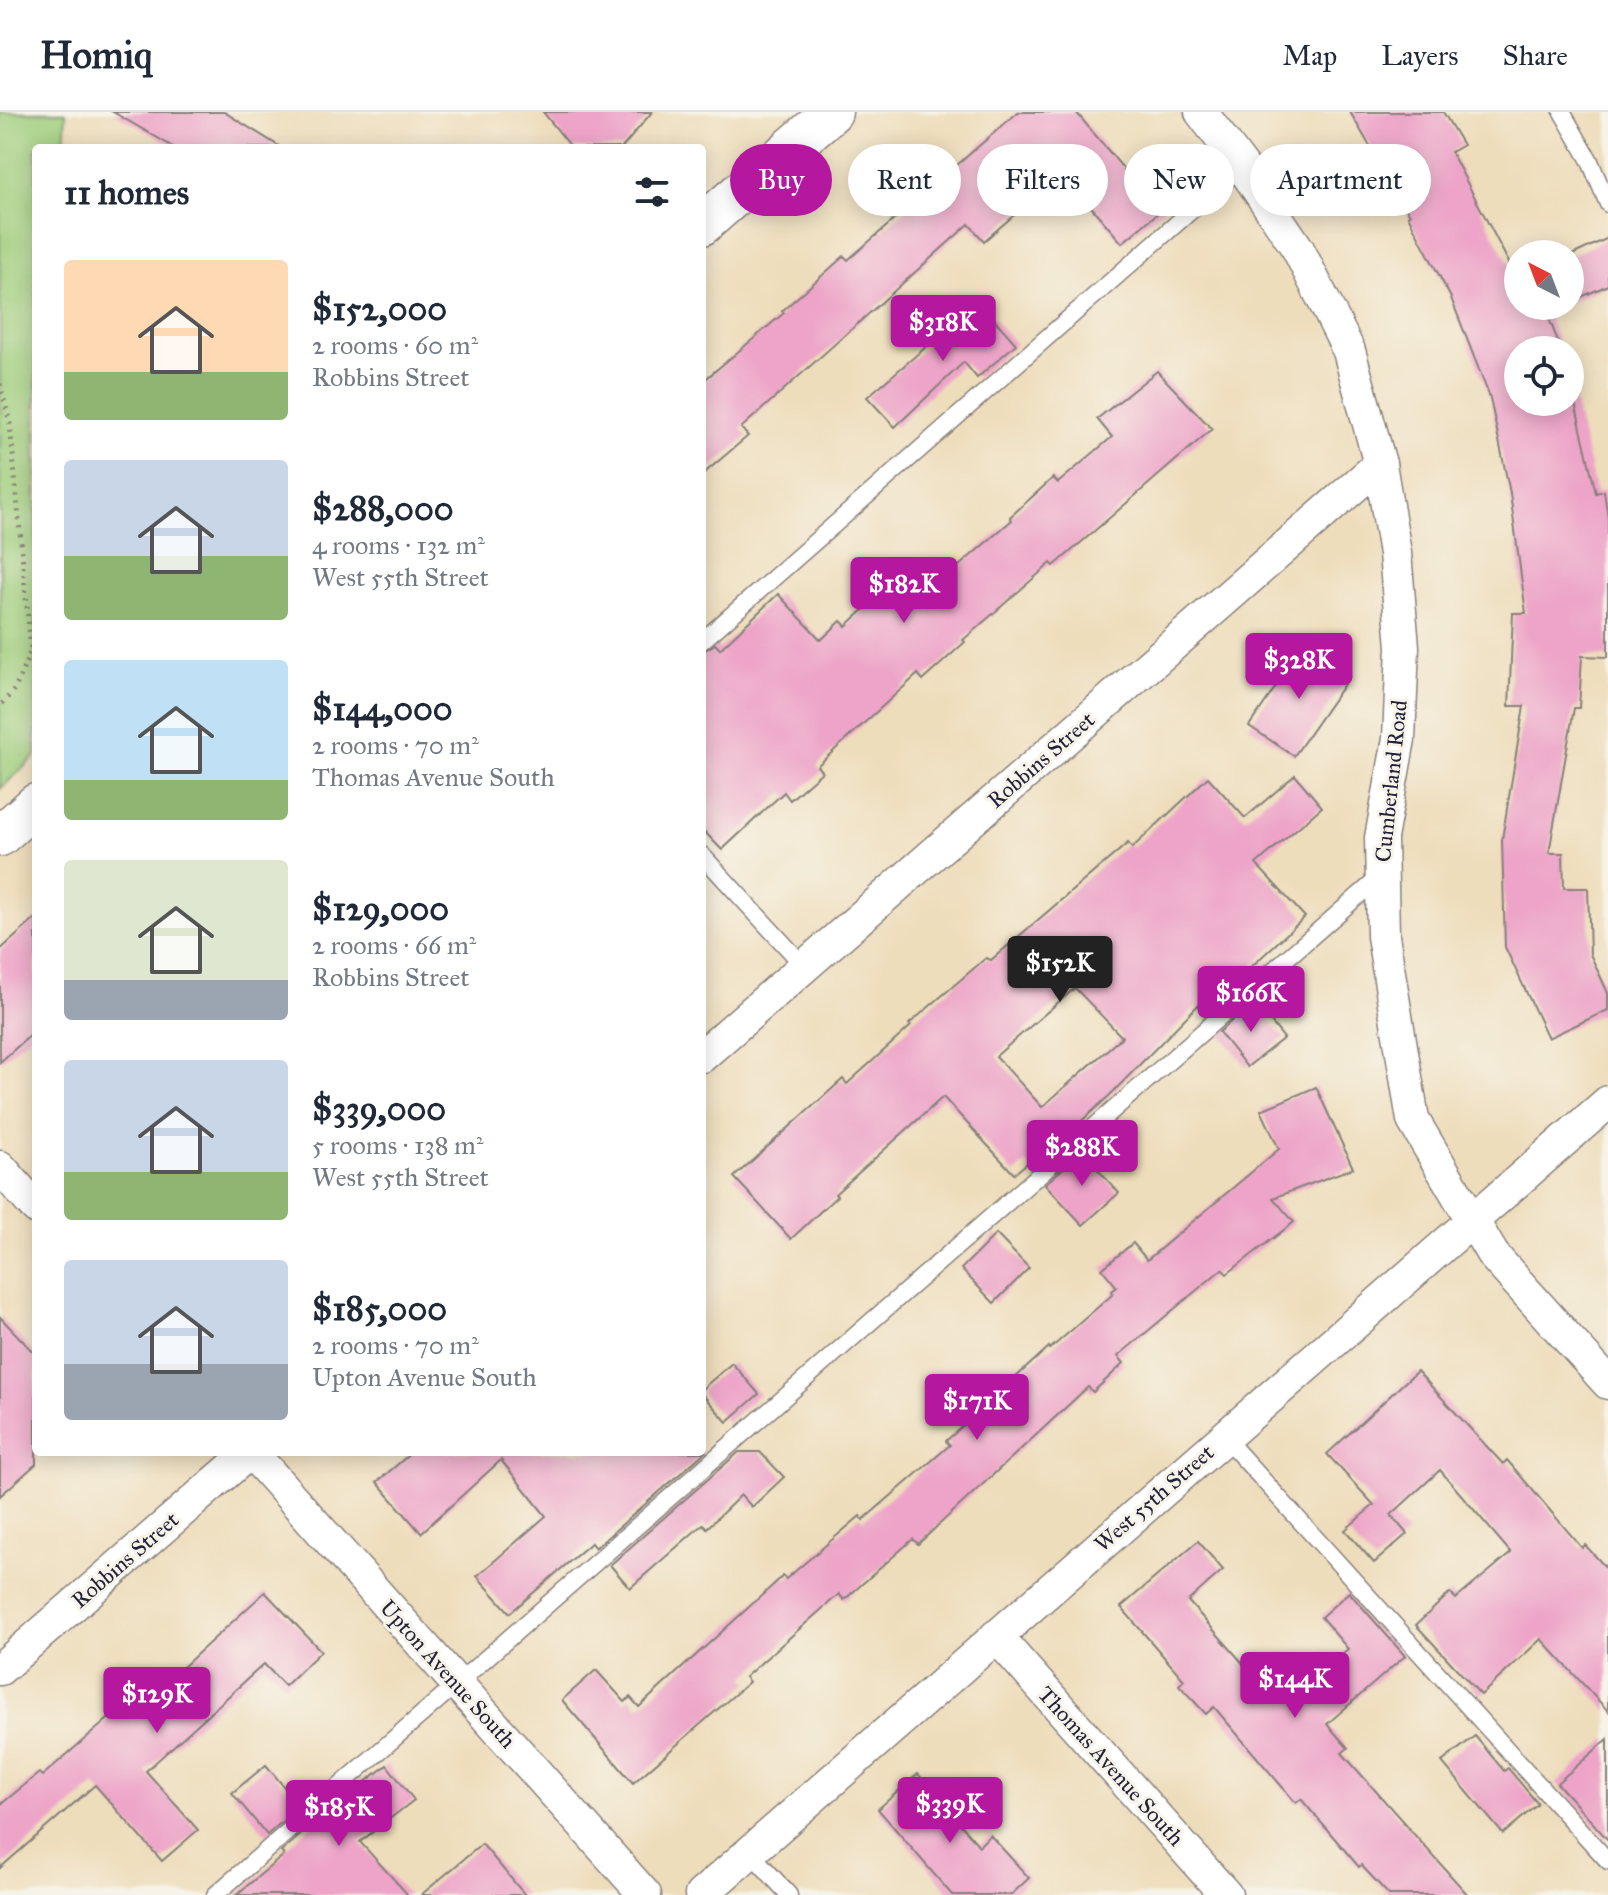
<!DOCTYPE html>
<meta charset="utf-8">
<style>
:root{--surface:#fff;--page:#f2f2f3;--text:#1f2937;--muted:#747a83;--line:#e0e1e3;--accent:#b5179e}
body{margin:0;font-family:"IM FELL Great Primer",serif;background:var(--page);color:var(--text);height:100vh;display:flex;flex-direction:column;font-size:30px;white-space:nowrap}
*{box-sizing:border-box;margin:0}
p{font-size:26px;color:var(--muted)}
.icon{flex:none;width:44px;height:44px;fill:none;stroke:currentColor;stroke-width:2;stroke-linecap:round;stroke-linejoin:round}
.map{position:relative;flex:1;overflow:hidden}
.sheet{position:absolute;left:32px;top:32px;width:674px;height:1312px;display:flex;flex-direction:column;background:var(--surface);border-radius:8px;box-shadow:0 4px 20px #0003}
.sheet>*{flex:none}
.guide{position:absolute;left:730px;top:32px;width:758px;height:72px;display:flex;gap:16px}
.needle{width:52px;rotate:318deg}
.tools{position:absolute;left:1504px;top:128px;display:grid;gap:16px}
.tools a{display:grid;place-items:center;width:80px;height:80px;border-radius:50%;background:var(--surface);box-shadow:0 4px 20px #0003;font-size:40px}
.price{position:absolute;translate:-50% -68px;padding:0 18px;border-radius:8px;background:var(--accent);color:#fff;font-size:26px;line-height:52px;filter:drop-shadow(0 2px 4px #0008)}
.price::after{content:'';position:absolute;left:50%;top:48px;width:24px;height:18px;margin-left:-12px;background:inherit;clip-path:polygon(0 0,100% 0,50% 100%)}
.price.selected{background:#222;color:#fff}
ul{padding:0;list-style:none}
li{display:flex;align-items:center;gap:24px;height:200px;padding:0 32px}
li span{display:grid;place-items:center;flex:none;width:224px;height:160px;border-radius:8px;color:#555}
li>.icon{margin-inline-start:auto}
span .icon{width:96px;height:96px;fill:#fffc;stroke-width:1}
li b{font-size:34px}
h2{display:flex;justify-content:space-between;align-items:center;height:96px;padding:0 32px;font-size:34px}
.chip{padding:0 28px;border-radius:36px;background:var(--surface);box-shadow:0 4px 20px #0003;font-size:28px;line-height:72px}
.chip.selected{background:var(--accent);color:#fff}
header{display:flex;align-items:center;gap:48px;box-sizing:border-box;height:112px;padding:0 40px;background:var(--surface);border-bottom:2px solid var(--line)}
header strong{font-size:38px}
nav{display:flex;gap:44px;margin-inline-start:auto;font-size:28px}
.map>svg:first-child{display:block}
.green{fill:#9fcd7b;stroke:#60785b;stroke-width:2}
.building{fill:#eda4c8;fill-rule:evenodd}
.lines{fill:none;stroke-linecap:round;stroke-linejoin:round}
.service-casing{stroke:#88807b;stroke-width:19}
.minor-casing{stroke:#88807b;stroke-width:35}
.tertiary-casing{stroke:#88807b;stroke-width:43}
.path{stroke:#88807b;stroke-width:5;stroke-dasharray:2 6;stroke-linecap:butt}
.service{stroke:#fff;stroke-width:16}
.minor{stroke:#fff;stroke-width:32}
.tertiary{stroke:#fff;stroke-width:40}
.labels{text-anchor:middle;dominant-baseline:central;stroke-width:6;stroke-linejoin:round;paint-order:stroke}
.street-label{font-size:22px;fill:#22223b;stroke:#f7f3e8}
</style>
<header>
<strong>Homiq</strong>
<nav><a>Map</a><a>Layers</a><a>Share</a></nav>
</header>
<div class="map">
<svg width="1608" height="1783" viewBox="0 0 1608 1783">
<rect width="100%" height="100%" fill="#f7f3e8"/>
<filter id="ink" filterUnits="userSpaceOnUse"><feTurbulence type="fractalNoise" baseFrequency=".0125" numOctaves="2"/><feDisplacementMap in="SourceGraphic" scale="16" xChannelSelector="R" yChannelSelector="G"/><feConvolveMatrix kernelMatrix="1 2 1 2 8 2 1 2 1" color-interpolation-filters="sRGB"/></filter>
<filter id="wash" filterUnits="userSpaceOnUse"><feTurbulence type="fractalNoise" baseFrequency=".006" numOctaves="4" result="noise"/><feDisplacementMap in="SourceGraphic" scale="32" xChannelSelector="R" yChannelSelector="G"/><feGaussianBlur stdDeviation="1.8" result="paint"/><feColorMatrix in="noise" values="0 0 0 0 0 0 0 0 0 0 0 0 0 0 0 0 0 1.4 0 .05"/><feComposite in="paint" operator="in"/></filter>
<g filter="url(#wash)">
<rect width="100%" height="100%" fill="#edb"/>
<path class="green" d="M0,0H66L64,36H36V644L0,677Z"/>
<g id="blocks">
<g class="building">
<path d="M113,0H224L282,36H175Z"/>
<path d="M543,0H652L622,36H572Z"/>
<path d="M1018,0H1076L1127,61L1132,57L1165,95L1122,131L1069,69L1061,76L1055,68L984,129L969,112L741,316L748,324L702,363V270L784,201L782,199L844,144L848,148Z"/>
<path d="M1350,0H1443L1463,33L1451,40L1518,168V194H1562L1547,201L1561,238H1518V290H1570V270L1596,381L1604,379L1608,406V545L1582,544L1579,596H1574L1549,741H1563L1564,776H1588L1590,842L1608,881V898L1548,926L1505,835L1502,727L1524,594H1509L1513,501H1526L1510,381L1490,286L1451,186L1408,104L1410,103Z"/>
<path d="M1608,126V173L1570,190V144Z"/>
<path d="M979,190L1016,232L977,266L964,250L895,315L867,285Z"/>
<path d="M1157,259L1212,317L1054,454L1051,451L963,528L965,530L923,568L918,562L817,654L822,660L790,688L784,680L722,738L702,717V540L715,532L720,537L778,482L821,528L841,509L846,514L900,465L922,486L1012,408L1010,405L1053,366L1058,371L1112,325L1097,307Z"/>
<path d="M1304,534L1349,565L1294,644L1249,614Z"/>
<path d="M1295,663L1322,695L1256,752L1305,805L1240,865L1243,868L1240,872L1205,903L1198,893L1109,984L1031,1055L1027,1051L1014,1062L943,985L835,1082L837,1084L791,1127L734,1065L843,967L847,972L911,914L909,912L986,846L991,848L1128,731L1132,736L1208,665L1245,706ZM1075,876L1122,925L1042,995L996,944Z"/>
<path d="M36,806V918L0,950V838Z"/>
<path d="M1254,889L1284,926L1247,955L1219,920Z"/>
<path d="M1316,975L1353,1056L1273,1086L1294,1110L1227,1162L1222,1157L1118,1244L1124,1251L1093,1280L1088,1275L918,1432L913,1427L844,1488L839,1482L745,1565L749,1570L633,1671L562,1588L596,1558L625,1590L630,1585L639,1595L783,1464L786,1467L860,1404L863,1408L950,1333L946,1329L1049,1235L1050,1237L1113,1182L1112,1179L1117,1175L1102,1157L1133,1131L1147,1148L1279,1037L1261,998Z"/>
<path d="M1082,1040L1119,1081L1083,1113L1045,1072Z"/>
<path d="M996,1122L1029,1156L994,1191L961,1157Z"/>
<path d="M0,1205L36,1243V1352L0,1384Z"/>
<path d="M732,1251L759,1282L727,1310L702,1282V1277Z"/>
<path d="M1417,1259L1503,1352L1507,1348L1582,1436L1585,1433L1608,1458V1599L1541,1527L1481,1583L1416,1513L1450,1481L1456,1487L1511,1441L1440,1358L1391,1403L1407,1422L1374,1451L1345,1418L1374,1393L1327,1342Z"/>
<path d="M412,1340H705L595,1436L591,1431L510,1501L477,1464L546,1404L501,1348L421,1421L377,1370Z"/>
<path d="M739,1340H760L784,1365L752,1395L741,1383L707,1416L703,1412L630,1476L610,1453Z"/>
<path d="M1198,1429L1223,1458L1188,1489L1255,1565L1270,1552L1296,1582L1348,1537L1321,1505L1349,1480L1405,1544L1327,1612L1348,1636L1342,1641L1468,1783H1389L1361,1753L1359,1755L1301,1687L1296,1691L1214,1595L1206,1602L1179,1573L1184,1568L1121,1495Z"/>
<path d="M265,1480L321,1539L285,1574L264,1552L146,1659L198,1718L162,1749L95,1673L0,1756V1693L39,1661L42,1664L130,1588L138,1596Z"/>
<path d="M1475,1624L1504,1659L1508,1656L1538,1692L1503,1722L1442,1650Z"/>
<path d="M1608,1627V1728L1557,1671Z"/>
<path d="M266,1653L300,1694L267,1723L232,1681Z"/>
<path d="M387,1653L414,1688L360,1730L408,1783H236L284,1743L281,1740L323,1703Z"/>
<path d="M918,1662L979,1734L990,1723L1029,1766L1011,1783H952L878,1697Z"/>
<path d="M482,1732L525,1783H421Z"/>
</g>
</g>
</g>
<g filter="url(#ink)">
<use href="#blocks" fill-opacity="0" stroke="#88807b" stroke-width="2"/>
<g class="lines">
<g class="service-casing">
<g id="service">
<path d="M1562,0L1589,47L1608,92"/>
<path d="M702,529L1242,54"/>
<path d="M702,743L805,855"/>
<path d="M1224,1325L1608,1749"/>
<path d="M750,1740L789,1783"/>
<path d="M215,1783L1382,763"/>
</g>
</g>
<g class="minor-casing">
<g id="minor">
<path d="M1201,0L1242,54L1298,137L1349,239L1380,352L1395,441L1403,535L1399,627L1381,726L1383,824L1413,1008L1493,1143L1608,1271"/>
<path d="M702,944L1380,352"/>
<path d="M0,1055L36,1096"/>
<path d="M251,1340L645,1783"/>
<path d="M996,1524L1226,1783"/>
<path d="M0,1557L250,1340"/>
<path d="M701,1783L1608,990"/>
</g>
</g>
<g class="tertiary-casing">
<g id="tertiary">
<path d="M702,113L832,0"/>
<path d="M0,724L36,692"/>
</g>
</g>
<path class="path" d="M0,272L10,311L31,538L15,577L0,594"/>
<use href="#service" class="service"/>
<use href="#minor" class="minor"/>
<use href="#tertiary" class="tertiary"/>
</g>
</g>
<g class="labels">
<g class="street-label">
<text transform="translate(1041 648) rotate(-41)">Robbins Street</text>
<text transform="translate(1391 669) rotate(-84)">Cumberland Road</text>
<text transform="translate(1154 1386) rotate(-41)">West 55th Street</text>
<text transform="translate(125 1448) rotate(-41)">Robbins Street</text>
<text transform="translate(448 1562) rotate(48)">Upton Avenue South</text>
<text transform="translate(1111 1654) rotate(48)">Thomas Avenue South</text>
</g>
</g>
</svg>
<div class="tools">
<a><svg class="needle" viewBox="-14 -14 28 28"><path d="M0-13l5 13h-10z" fill="#e53935"/><path d="M0 13l5-13h-10z" fill="#747a83"/></svg></a>
<a><svg class="icon" aria-label="locate" viewBox="0 0 24 24"><circle cx="12" cy="12" r="6"/><path d="M12 2v4M12 18v4M2 12h4M18 12h4"/></svg></a>
</div>
<b class="price" style="left:943px;top:251px">$318K</b>
<b class="price" style="left:904px;top:513px">$182K</b>
<b class="price" style="left:1299px;top:589px">$328K</b>
<b class="price selected" style="left:1060px;top:892px">$152K</b>
<b class="price" style="left:1251px;top:922px">$166K</b>
<b class="price" style="left:1082px;top:1076px">$288K</b>
<b class="price" style="left:977px;top:1330px">$171K</b>
<b class="price" style="left:1295px;top:1608px">$144K</b>
<b class="price" style="left:157px;top:1623px">$129K</b>
<b class="price" style="left:950px;top:1733px">$339K</b>
<b class="price" style="left:339px;top:1736px">$185K</b>
<div class="guide">
<a class="chip selected">Buy</a>
<a class="chip">Rent</a>
<a class="chip">Filters</a>
<a class="chip">New</a>
<a class="chip">Apartment</a>
</div>
<section class="sheet">
<h2>11 homes<svg class="icon" aria-label="filters" viewBox="0 0 24 24"><path d="M4 7h16M4 17h16"/><circle cx="9" cy="7" r="2"/><circle cx="15" cy="17" r="2"/></svg></h2>
<ul>
<li><span style="background:linear-gradient(#ffd9b3 70%,#8fb573 0)"><svg class="icon" aria-label="home" viewBox="0 0 24 24"><path d="M3 11l9-7 9 7M6 9v11h12V9"/></svg></span><div><b>$152,000</b><p>2 rooms · 60 m²</p><p>Robbins Street</p></div></li>
<li><span style="background:linear-gradient(#c9d6e8 60%,#8fb573 0)"><svg class="icon" aria-label="home" viewBox="0 0 24 24"><path d="M3 11l9-7 9 7M6 9v11h12V9"/></svg></span><div><b>$288,000</b><p>4 rooms · 132 m²</p><p>West 55th Street</p></div></li>
<li><span style="background:linear-gradient(#bfe0f5 75%,#8fb573 0)"><svg class="icon" aria-label="home" viewBox="0 0 24 24"><path d="M3 11l9-7 9 7M6 9v11h12V9"/></svg></span><div><b>$144,000</b><p>2 rooms · 70 m²</p><p>Thomas Avenue South</p></div></li>
<li><span style="background:linear-gradient(#dfe7d0 75%,#9aa5b1 0)"><svg class="icon" aria-label="home" viewBox="0 0 24 24"><path d="M3 11l9-7 9 7M6 9v11h12V9"/></svg></span><div><b>$129,000</b><p>2 rooms · 66 m²</p><p>Robbins Street</p></div></li>
<li><span style="background:linear-gradient(#c9d6e8 70%,#8fb573 0)"><svg class="icon" aria-label="home" viewBox="0 0 24 24"><path d="M3 11l9-7 9 7M6 9v11h12V9"/></svg></span><div><b>$339,000</b><p>5 rooms · 138 m²</p><p>West 55th Street</p></div></li>
<li><span style="background:linear-gradient(#c9d6e8 65%,#9aa5b1 0)"><svg class="icon" aria-label="home" viewBox="0 0 24 24"><path d="M3 11l9-7 9 7M6 9v11h12V9"/></svg></span><div><b>$185,000</b><p>2 rooms · 70 m²</p><p>Upton Avenue South</p></div></li>
</ul>
</section>
</div>
